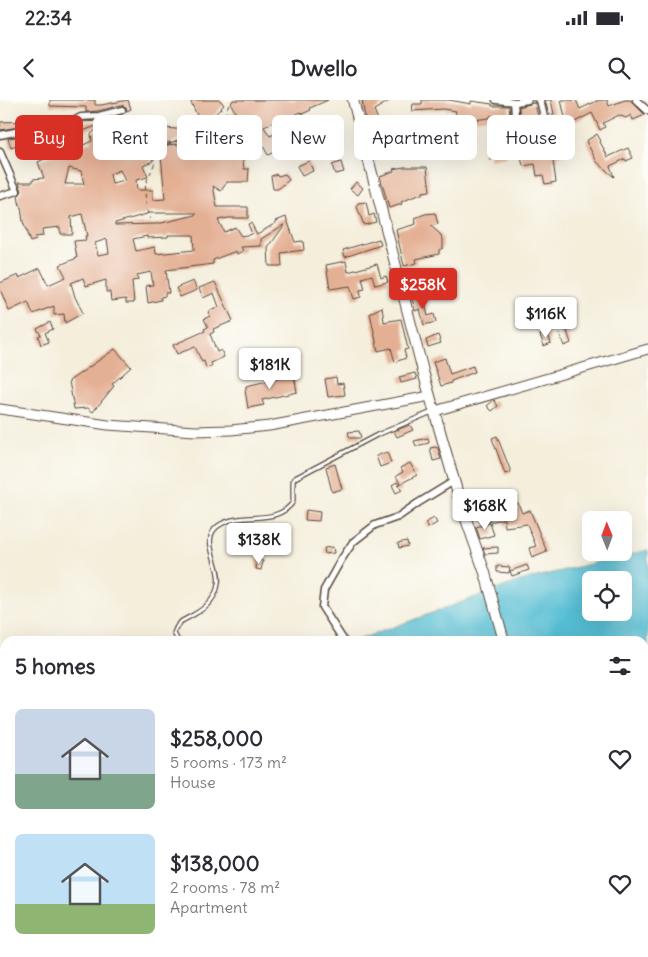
<!DOCTYPE html>
<meta charset="utf-8">
<style>
:root{--surface:#fff;--page:#f7f7f7;--text:#2b2b33;--muted:#7c7c81;--accent:#d93025}
body{margin:0;font-family:Delius,sans-serif;background:var(--page);color:var(--text);height:100vh;display:flex;flex-direction:column;font-size:19px;white-space:nowrap}
*{box-sizing:border-box;margin:0}
p{font-size:16px;color:var(--muted)}
.icon{flex:none;width:28px;height:28px;fill:none;stroke:currentColor;stroke-width:2;stroke-linecap:round;stroke-linejoin:round}
.map{position:relative;flex:1;overflow:hidden}
.side{position:absolute;left:0px;top:536px;width:649px;height:321px;display:flex;flex-direction:column;background:var(--surface);border-radius:15px 15px 0 0;box-shadow:0 5px 20px #0002}
.side>*{flex:none}
.hud{position:absolute;left:15px;top:15px;width:619px;height:45px;display:flex;gap:10px}
.needle{width:32px;rotate:359deg}
.controls{position:absolute;left:582px;top:411px;display:grid;gap:10px}
.controls a{display:grid;place-items:center;width:50px;height:50px;border-radius:8px;background:var(--surface);box-shadow:0 5px 20px #0002;font-size:25px}
.price{position:absolute;translate:-50% -42px;padding:0 11px;border-radius:5px;background:#fff;color:#222;font-size:16px;line-height:32px;filter:drop-shadow(0 1px 2px #0008)}
.price::after{content:'';position:absolute;left:50%;top:30px;width:15px;height:11px;margin-left:-8px;background:inherit;clip-path:polygon(0 0,100% 0,50% 100%)}
.price.selected{background:var(--accent);color:#fff}
ul{padding:0;list-style:none}
li{display:flex;align-items:center;gap:15px;height:125px;padding:0 15px}
li span{display:grid;place-items:center;flex:none;width:140px;height:100px;border-radius:8px;color:#555}
li>.icon{margin-inline-start:auto}
span .icon{width:60px;height:60px;fill:#fffc;stroke-width:1}
li b{font-size:21px}
h2{display:flex;justify-content:space-between;align-items:center;height:60px;padding:0 15px;font-size:21px}
.pill{padding:0 18px;border-radius:8px;background:var(--surface);box-shadow:0 5px 20px #0002;font-size:18px;line-height:45px}
.pill.selected{background:var(--accent);color:#fff}
.status{display:flex;justify-content:space-between;align-items:center;height:35px;padding:0 25px;background:var(--surface);direction:ltr}
.status svg{height:14px;fill:currentColor}
header{display:flex;justify-content:space-between;align-items:center;height:65px;padding:0 15px;background:var(--surface);font-size:22px;font-weight:800}
.map>svg:first-child{display:block}
.water{fill:#55bdd3;stroke:#487478;fill-rule:evenodd}
.building{fill:#e4b094;fill-rule:evenodd}
.lines{fill:none;stroke-linecap:round;stroke-linejoin:round}
.service-casing{stroke:#57473a;stroke-width:5.5}
.minor-casing{stroke:#57473a;stroke-width:9}
.secondary-casing{stroke:#57473a;stroke-width:11}
.primary-casing{stroke:#57473a;stroke-width:12}
.path{stroke:#57473a;stroke-width:1;stroke-dasharray:4 4;stroke-linecap:butt}
.service{stroke:#fff;stroke-width:3}
.minor{stroke:#fff;stroke-width:6}
.secondary{stroke:#fff;stroke-width:9}
.primary{stroke:#fff;stroke-width:10}
</style>
<div class="status"><b>22:34</b><svg viewBox="0 0 49 12"><path d="M0 12V9h3v3zM5 12V6h3v6zM10 12V3h3v9zM15 12V0h3v12zM26 1h20v11H26zM47 4h2v5h-2z"/></svg></div>
<header><svg class="icon" aria-label="back" viewBox="0 0 24 24"><path d="M15 5l-7 7 7 7"/></svg>Dwello<svg class="icon" aria-label="search" viewBox="0 0 24 24"><circle cx="10" cy="10" r="6"/><path d="M15 15l6 6"/></svg></header>
<div class="map">
<svg width="648" height="857" viewBox="0 0 648 857">
<rect width="100%" height="100%" fill="#fdfcf7"/>
<filter id="ink" filterUnits="userSpaceOnUse"><feTurbulence type="fractalNoise" baseFrequency=".02" numOctaves="2"/><feDisplacementMap in="SourceGraphic" scale="10" xChannelSelector="R" yChannelSelector="G"/><feConvolveMatrix kernelMatrix="1 2 1 2 8 2 1 2 1" color-interpolation-filters="sRGB"/></filter>
<filter id="wash" filterUnits="userSpaceOnUse"><feTurbulence type="fractalNoise" baseFrequency=".0096" numOctaves="4" result="noise"/><feDisplacementMap in="SourceGraphic" scale="20" xChannelSelector="R" yChannelSelector="G"/><feGaussianBlur stdDeviation="1.12" result="paint"/><feColorMatrix in="noise" values="0 0 0 0 0 0 0 0 0 0 0 0 0 0 0 0 0 1.4 0 .05"/><feComposite in="paint" operator="in"/></filter>
<g filter="url(#wash)">
<rect width="100%" height="100%" fill="#f4eedb"/>
<g class="water">
<path d="M648,450V857H474L467,853L644,852V541H355L520,481ZM591,480H624V512H591Z"/>
<path d="M5,649V852L50,853L40,857H0V650Z"/>
<path d="M164,853L228,852V853L209,856Z"/>
</g>
<g id="blocks">
<g class="building">
<path d="M50,0H95V5H101L128,0L131,9L127,11L126,7L121,5L98,11L86,12V7L50,6Z"/>
<path d="M190,0H220L224,5L200,30L166,45L209,42L203,31L235,12L231,4L233,0H328L310,8L311,10L302,14L301,12L282,21L281,18L264,27L270,36L281,31L288,45L268,55L261,42L249,54L241,46L244,69H249L248,82H227L221,91L213,86L217,107H248V118H228L218,120L224,132L235,127L241,136L252,134L248,124L251,123L257,134L276,123V121L286,117L295,142L303,141L304,150L281,153L282,166H269L268,148L285,124L261,139V146L241,147L243,151L237,154L236,151L213,160V164L166,170L169,193H165V196L161,197V200L148,203L146,186L153,185L151,172L137,175L138,180L132,181L134,203H126V199L111,201L110,192H106V180L86,186L83,178L71,183L75,197L83,213L65,223L64,214L54,215V206L33,214L28,202L9,211L0,189V183L18,175L19,178L40,168L48,185L66,177L60,165L77,158L74,141L86,140L85,136H87L82,114L71,117L72,134H60V127L42,129L43,136L34,137L36,140L30,142L23,122L21,107H20L18,96L22,91L19,82H33V79L44,78L38,62L61,51L57,36L28,40L29,42L11,48L8,38L65,31L82,22L100,21L121,15L132,30L145,19L149,23L166,27L165,28L187,30L200,22ZM104,23L91,34L92,41L79,47L75,46L68,51L67,43L59,40ZM225,25L232,37L228,40L237,54H222L210,29H219ZM152,55H161L165,99L153,100V90H137L136,80L148,77L143,65L153,61ZM69,68L81,71L84,84H65ZM120,70L125,81L112,84L110,74ZM147,113H196V115L157,124L115,125V123L147,114ZM168,135H193L194,150L156,154L155,147L136,151L133,139L147,136V138L168,137ZM107,139L109,153L98,155L95,143Z"/>
<path d="M362,0H391L374,10L379,22L369,27L365,18Z"/>
<path d="M422,0H449L471,4V1L492,4V6H509L510,17L504,18L503,15L490,16V18L472,20L468,17L467,20L455,18L456,11L443,9L412,11L413,4H422Z"/>
<path d="M534,0L545,44L551,47L560,43L562,56H558L559,60L553,61L556,82L545,84L543,75L537,76L535,64L523,66L520,53H506L507,57L490,60L491,37H504V33H511L513,45L517,47L521,45L519,7L534,3Z"/>
<path d="M545,0H551L554,14L549,15Z"/>
<path d="M561,0H576L580,9L599,0H607L609,6L625,0H630L645,15L633,20L631,15L626,18L619,15L603,23L605,27L600,30L592,13L567,26Z"/>
<path d="M49,16V22L0,30V22L34,21V17Z"/>
<path d="M597,34L601,41L600,42L608,57L628,48L633,58L626,61L625,59L610,66L614,77L597,62L586,41Z"/>
<path d="M309,61L313,71L302,76L297,66Z"/>
<path d="M341,62L344,72L335,74L332,65Z"/>
<path d="M404,67H427L430,91L422,92V95H418L401,102L402,104L389,108L380,76L394,71L393,69Z"/>
<path d="M277,74L278,76L285,74L289,80L278,89H273L271,76Z"/>
<path d="M356,82L363,88L358,95L350,89Z"/>
<path d="M366,102L369,116L374,114L376,122L364,125L357,107L358,103Z"/>
<path d="M435,113L438,124L431,126L440,134L443,139V148L439,150V154L416,159L417,163L404,166L396,130L416,124L415,118L425,114Z"/>
<path d="M379,139L381,145L345,157L343,150Z"/>
<path d="M346,161L348,172L377,164L381,178L386,176L388,182L375,185L372,175L362,178L365,189L360,190L361,197L354,199L350,186L330,189L326,165Z"/>
<path d="M193,181L197,190L180,197L176,188Z"/>
<path d="M215,182L233,221L213,229L214,232L210,234L217,252L221,250L224,257L211,263L212,266L206,268L204,261L202,262L195,247L177,254L173,245L205,231L204,229L208,227L204,219L210,216L208,212L219,207L214,193L203,198L199,188Z"/>
<path d="M423,195L428,216L434,214L436,222L424,225L420,209L415,211L412,198Z"/>
<path d="M382,207L384,222L401,219L408,249L404,250L406,258L395,262L391,248L378,251L370,213Z"/>
<path d="M561,214L571,243L564,246L555,219Z"/>
<path d="M50,222L53,229L45,233L49,242L41,245L38,236L41,235L37,229Z"/>
<path d="M547,232L551,243L544,246L540,235Z"/>
<path d="M438,235L441,243L428,247L426,240Z"/>
<path d="M115,249L131,267L112,284L114,286L93,312L88,308L74,309L69,281Z"/>
<path d="M445,258L450,274L473,266L475,272L451,281V283L441,286L433,262Z"/>
<path d="M415,273L417,279L401,283L399,277Z"/>
<path d="M294,275L297,292L262,300L264,305L248,308L245,290H246V286Z"/>
<path d="M336,277L337,284L343,283L345,295L328,297L325,279Z"/>
<path d="M494,300L498,306L492,311L487,306Z"/>
<path d="M410,325L413,330L397,337L394,331Z"/>
<path d="M359,331L361,338H350L348,332Z"/>
<path d="M497,336L511,372L505,374L492,338Z"/>
<path d="M428,338L429,343L416,346L414,341Z"/>
<path d="M435,347L438,348L441,359L433,361L430,348Z"/>
<path d="M387,352L391,363L380,367L376,356Z"/>
<path d="M410,363L417,375L400,384L396,376L403,372L400,368Z"/>
<path d="M335,364L342,389L332,392L326,367Z"/>
<path d="M397,382L402,390L396,393L392,385Z"/>
<path d="M518,403L522,413L530,410L547,452L532,458L529,448L536,446L527,424L505,427L504,419L488,422L487,414L508,410L507,407Z"/>
<path d="M306,410L320,412L319,421L305,420Z"/>
<path d="M434,418L437,423L428,428L425,423Z"/>
<path d="M490,423L494,435L480,439L476,427Z"/>
<path d="M407,441L408,446L399,448L398,443Z"/>
<path d="M333,447L334,453L325,454L324,448Z"/>
<path d="M498,447V453L485,454L483,448Z"/>
<path d="M257,460L263,461L261,470L256,469Z"/>
<path d="M527,465L529,470L512,476L510,471Z"/>
<path d="M497,466L510,467L509,473L497,472Z"/>
</g>
</g>
</g>
<g filter="url(#ink)">
<use href="#blocks" fill-opacity="0" stroke="#57473a" stroke-width="1"/>
<g class="lines">
<g class="service-casing">
<path id="service" d="M178,541L174,533C175,530 177,526 179,523C183,520 188,518 193,515C206,508 216,499 218,484C222,465 199,440 218,426C240,410 276,427 293,402V381L295,378L377,335L432,312"/>
</g>
<g class="minor-casing">
<g id="minor">
<path d="M496,0L516,2L528,0"/>
<path d="M540,0L550,42"/>
<path d="M636,0L648,11"/>
<path d="M514,2L517,42"/>
<path d="M0,35L25,30L64,26L81,17L99,16L122,10"/>
<path d="M0,52L17,91L0,96"/>
<path d="M344,541L322,507L324,490L341,460L353,442L375,425L398,417L418,403L454,381"/>
</g>
</g>
<g class="secondary-casing">
<g id="secondary">
<path d="M0,309L108,325L195,331L231,330L269,326L430,296"/>
<path d="M435,311L648,249"/>
</g>
</g>
<g class="primary-casing">
<g id="primary">
<path d="M353,0L424,275L461,405L485,473L504,541"/>
<path d="M594,852L596,857"/>
</g>
</g>
<g class="path">
<path d="M125,17C134,32 145,46 155,61C154,67 147,79 146,83C144,94 146,109 150,119"/>
<path d="M143,41L162,43L209,38L215,30L217,22L224,19L230,0"/>
</g>
<use href="#service" class="service"/>
<use href="#minor" class="minor"/>
<use href="#secondary" class="secondary"/>
<use href="#primary" class="primary"/>
</g>
</g>
</svg>
<div class="controls">
<a><svg class="needle" viewBox="-14 -14 28 28"><path d="M0-13l5 13h-10z" fill="#e53935"/><path d="M0 13l5-13h-10z" fill="#7c7c81"/></svg></a>
<a><svg class="icon" aria-label="locate" viewBox="0 0 24 24"><circle cx="12" cy="12" r="6"/><path d="M12 2v4M12 18v4M2 12h4M18 12h4"/></svg></a>
</div>
<b class="price selected" style="left:423px;top:210px">$258K</b>
<b class="price" style="left:546px;top:239px">$116K</b>
<b class="price" style="left:270px;top:290px">$181K</b>
<b class="price" style="left:485px;top:431px">$168K</b>
<b class="price" style="left:259px;top:465px">$138K</b>
<div class="hud">
<a class="pill selected">Buy</a>
<a class="pill">Rent</a>
<a class="pill">Filters</a>
<a class="pill">New</a>
<a class="pill">Apartment</a>
<a class="pill">House</a>
</div>
<section class="side">
<h2>5 homes<svg class="icon" aria-label="filters" viewBox="0 0 24 24"><path d="M4 7h16M4 17h16"/><circle cx="9" cy="7" r="2"/><circle cx="15" cy="17" r="2"/></svg></h2>
<ul>
<li><span style="background:linear-gradient(#c9d6e8 65%,#7fa58c 0)"><svg class="icon" aria-label="home" viewBox="0 0 24 24"><path d="M3 11l9-7 9 7M6 9v11h12V9"/></svg></span><div><b>$258,000</b><p>5 rooms · 173 m²</p><p>House</p></div><svg class="icon" aria-label="heart" viewBox="0 0 24 24"><path d="M12 20l-8-8c-3-5 5-10 8-4 3-6 11-1 8 4z"/></svg></li>
<li><span style="background:linear-gradient(#bfe0f5 70%,#8fb573 0)"><svg class="icon" aria-label="home" viewBox="0 0 24 24"><path d="M3 11l9-7 9 7M6 9v11h12V9"/></svg></span><div><b>$138,000</b><p>2 rooms · 78 m²</p><p>Apartment</p></div><svg class="icon" aria-label="heart" viewBox="0 0 24 24"><path d="M12 20l-8-8c-3-5 5-10 8-4 3-6 11-1 8 4z"/></svg></li>
</ul>
</section>
</div>
